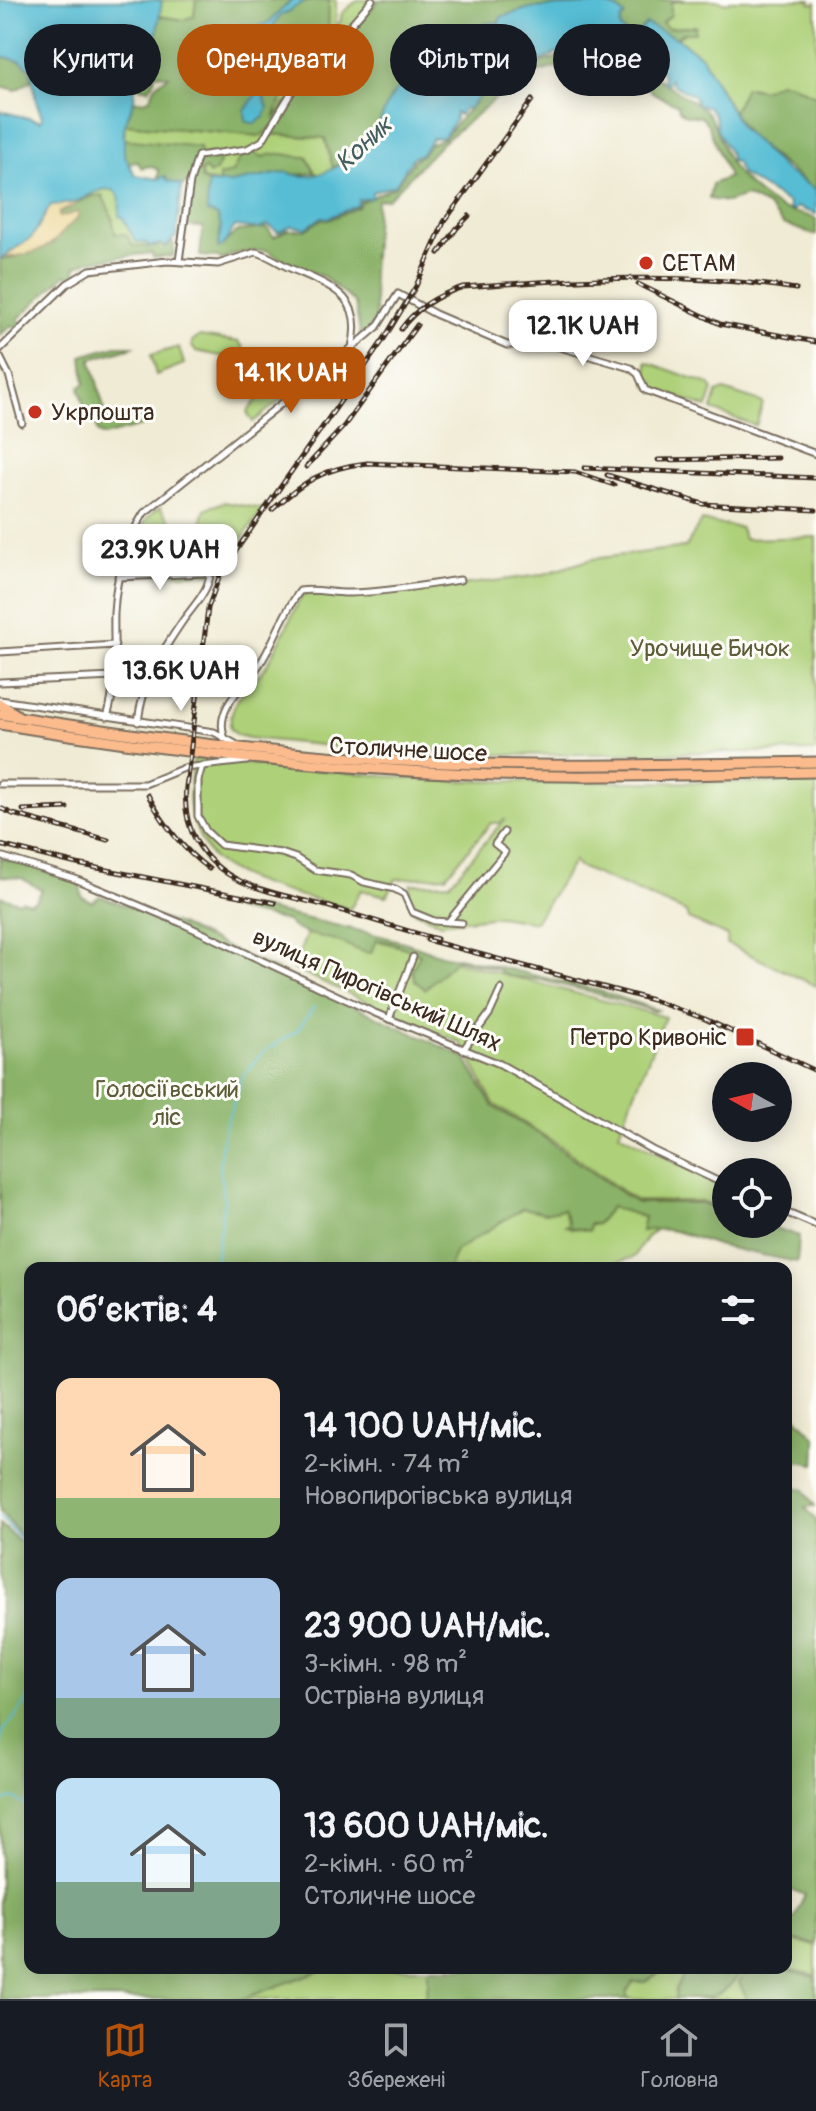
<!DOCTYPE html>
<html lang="uk">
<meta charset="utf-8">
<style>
:root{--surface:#171b24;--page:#20242c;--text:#f1f3f6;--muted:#9ea1a6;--line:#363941;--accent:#b45309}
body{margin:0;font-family:Pangolin,sans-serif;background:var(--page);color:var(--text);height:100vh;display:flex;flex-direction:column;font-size:30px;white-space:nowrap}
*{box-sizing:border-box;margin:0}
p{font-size:26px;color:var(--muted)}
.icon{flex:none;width:44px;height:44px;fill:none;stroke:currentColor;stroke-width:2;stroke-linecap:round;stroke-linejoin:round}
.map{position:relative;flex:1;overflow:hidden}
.details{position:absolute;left:24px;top:1262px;width:768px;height:712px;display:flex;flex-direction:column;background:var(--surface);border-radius:16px;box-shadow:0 4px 20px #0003}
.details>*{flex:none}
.top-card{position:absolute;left:24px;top:24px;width:768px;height:72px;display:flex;gap:16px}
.needle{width:52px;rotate:278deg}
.fabs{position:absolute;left:712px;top:1062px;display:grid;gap:16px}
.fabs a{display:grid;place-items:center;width:80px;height:80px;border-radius:50%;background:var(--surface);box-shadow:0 4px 20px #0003;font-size:40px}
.price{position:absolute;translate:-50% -68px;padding:0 18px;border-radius:16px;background:#fff;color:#222;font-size:26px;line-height:52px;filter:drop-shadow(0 2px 4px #0008)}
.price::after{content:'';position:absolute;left:50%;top:48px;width:24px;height:18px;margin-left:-12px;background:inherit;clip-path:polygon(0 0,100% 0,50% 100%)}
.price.selected{background:var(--accent);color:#fff}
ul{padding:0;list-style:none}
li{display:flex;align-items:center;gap:24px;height:200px;padding:0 32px}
li span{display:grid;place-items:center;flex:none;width:224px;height:160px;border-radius:16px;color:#555}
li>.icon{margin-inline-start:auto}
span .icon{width:96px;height:96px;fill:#fffc;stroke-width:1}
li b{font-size:34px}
h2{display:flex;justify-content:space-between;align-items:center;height:96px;padding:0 32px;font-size:34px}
.pill{padding:0 28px;border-radius:36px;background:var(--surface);box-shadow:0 4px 20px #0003;font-size:28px;line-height:72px}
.pill.selected{background:var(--accent);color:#fff}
.tabs{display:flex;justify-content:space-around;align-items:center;height:112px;border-top:2px solid var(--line);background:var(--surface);font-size:22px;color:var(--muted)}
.tabs a{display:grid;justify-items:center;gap:4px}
.tabs .selected{color:var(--accent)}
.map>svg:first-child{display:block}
.green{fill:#add078;stroke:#747d4b;stroke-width:2}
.forest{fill:#8ab268;stroke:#626e43;stroke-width:2}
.sand{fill:#eeda9e;stroke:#94825e;stroke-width:2}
.water{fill:#56bdd4;stroke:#487479;stroke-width:2}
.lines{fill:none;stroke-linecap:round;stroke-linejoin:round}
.stream{stroke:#56bdd4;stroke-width:2}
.minor-casing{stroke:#7a6e5e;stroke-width:9}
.highway-casing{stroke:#7a6e5e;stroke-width:13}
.minor{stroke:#fff;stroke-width:5}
.highway{stroke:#fbbb8d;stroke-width:9}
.rail-casing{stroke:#3b2a1e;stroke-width:5}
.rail{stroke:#fdfcf7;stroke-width:2;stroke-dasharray:6;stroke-linecap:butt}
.poi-dot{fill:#c8321e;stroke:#fdfcf7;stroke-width:3}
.labels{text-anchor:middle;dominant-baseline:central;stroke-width:6;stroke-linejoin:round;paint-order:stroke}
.poi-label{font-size:24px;fill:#3b2a1e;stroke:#fdfcf7;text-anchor:start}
.park-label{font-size:24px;fill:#5d5c39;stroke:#fdfcf7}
.street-label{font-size:24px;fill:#3b2a1e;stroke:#fdfcf7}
.water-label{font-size:26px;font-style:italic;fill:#445d5e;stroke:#fdfcf7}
</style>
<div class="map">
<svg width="816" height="1999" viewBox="0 0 816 1999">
<rect width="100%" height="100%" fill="#fdfcf7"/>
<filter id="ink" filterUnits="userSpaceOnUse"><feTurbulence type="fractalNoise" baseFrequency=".0125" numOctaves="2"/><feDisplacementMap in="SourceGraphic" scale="16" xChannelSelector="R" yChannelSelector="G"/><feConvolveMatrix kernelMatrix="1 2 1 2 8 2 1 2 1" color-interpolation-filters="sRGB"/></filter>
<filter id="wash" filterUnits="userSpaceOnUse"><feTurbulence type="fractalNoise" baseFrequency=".006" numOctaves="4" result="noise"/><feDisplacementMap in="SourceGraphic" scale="32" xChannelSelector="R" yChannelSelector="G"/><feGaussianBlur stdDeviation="1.8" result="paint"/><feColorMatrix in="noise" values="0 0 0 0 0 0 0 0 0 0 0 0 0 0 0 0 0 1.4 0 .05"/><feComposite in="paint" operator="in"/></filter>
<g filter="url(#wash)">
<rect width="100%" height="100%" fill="#f0ebd4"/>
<g class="green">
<path d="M162,0H196L194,16L184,20L159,16Z"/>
<path d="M329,0H336V24L340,23L342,13L358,0H379L323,65L317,68L296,102L275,121L278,106L289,88L272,61L277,44L328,33Z"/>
<path d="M688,0H715L727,3L732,0H811L810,2L812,4L816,2V96C790,83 791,79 763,90L750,87L733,112L702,57L677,38L695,27L668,28L662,23L671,2Z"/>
<path d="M125,124L260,136L272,127L271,134L325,138L333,168L322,175L315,173L307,157C290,158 280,149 263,158L255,153L239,159L232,173L219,176V183L202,180L201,171L206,169L198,156L124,139Z"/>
<path d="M116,181L182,185L176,236C168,247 146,250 132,246C126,244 120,238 115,235L112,216L88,196Z"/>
<path d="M200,336L239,342L243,347V354L236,359L196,351L192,347V341Z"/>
<path d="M179,347L184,364L156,375L151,355Z"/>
<path d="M647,362L709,384L713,390L707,408L647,386Z"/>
<path d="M269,385L277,391L282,387L283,398L253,422L247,412Z"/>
<path d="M724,390L763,403L756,426L712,410L717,393Z"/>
<path d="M224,502L263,509L216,576L207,573L124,576C131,550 137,522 160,507L176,528L199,532L205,509Z"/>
<path d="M701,521L741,528L744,539L816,537V751L513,755L340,747L249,738L237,735L230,728C230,695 253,687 268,663C281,641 291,616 303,594L375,596L541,575L592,559L686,547Z"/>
<path d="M194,759L443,781L816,783V986L727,944L728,936L688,919L686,912L577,866L574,861L535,922L499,916L440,923L412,910L408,897L411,884L450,883L505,819L500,823H491L446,876L396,879L387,896L361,890L350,909C309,897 251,887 217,862C206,853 197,833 193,820C186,800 191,778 194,759Z"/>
<path d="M311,923L665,1017L619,1133L726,1188V1209L701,1201H636L556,1143L494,1104L461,1043L293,969Z"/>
<path d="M611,1207L644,1217L642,1230L659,1227L646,1238L634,1257L601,1268H449L456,1251L522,1208L563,1209L571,1229L597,1224Z"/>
<path d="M786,1940L816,1945V1975L782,1968H786Z"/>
<path d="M294,1968H753L754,1999H219Z"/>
</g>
<g class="forest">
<path d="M196,0H292L269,22L255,28L241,65L246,64L253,68L256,95L268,108C257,81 254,66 260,37C269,31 272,24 279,17C293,3 310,0 329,0L328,33L313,53L303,55L277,44L273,61L297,72C290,86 276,103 275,118L285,104L296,102L297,92L305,75L323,65L379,0H688L671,2V15L662,23L668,28L695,26V33H682L677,38L646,24L637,34H627L620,28L621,20L625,16L602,4L530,8L501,17L499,23C481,20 419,56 407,71C403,76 403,83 399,88C388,99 385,111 378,125C367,145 352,156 333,168L325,138L270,134L271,128L260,136L125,124L134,101C158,101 147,96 157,84C160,80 165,79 169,76L155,73L154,82L149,89L135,86L152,64L159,16L184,20L194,16Z"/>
<path d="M591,48L605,56L635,64L704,109C716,122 720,144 729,161C737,177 763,199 780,208C790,213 805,213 816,219V235L783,224L767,206L746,196L727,202L709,199L712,184L729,177L707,123L701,117L686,115L679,110L678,105C664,98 647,93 640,78L580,60L529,75L517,81L442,143L389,198L377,200L372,271L376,318L361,339L355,303L324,277L291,265L266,250L237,253L221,260L219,257L200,256L203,227L186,226L190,182L182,185L158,179L159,170L149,166L142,168L137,161L128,163L124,154V139L200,147L199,156L211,153L220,160L216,171L209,174L206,169L201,171L202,180L208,183V212L218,216L221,226L219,247L238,231L267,228L274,237L287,230H305L322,219L328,220L358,207L361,202L396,186L415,159L422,155L430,144L444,138L483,92L498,87L501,81L507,82L532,65Z"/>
<path d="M0,56L21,61L31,69L32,80L16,90L0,86Z"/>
<path d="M779,82L789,83L816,96V190C801,180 789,170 775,158C757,142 745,135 733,112L745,87L763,90Z"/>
<path d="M247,152L255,153L263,157C280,149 290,158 307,157L315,173L294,175L287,172L231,183H219V176L232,173L239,159Z"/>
<path d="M102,195L112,216L115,234H126L133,246L157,247L159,244L166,247L172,242L174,245L173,256L153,258L152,253L89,261L75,267L76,272L70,277L66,274L18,319L21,323L16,328L12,325L0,335V259L16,257L53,243L67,225L58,217L59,212C77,205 81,197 102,195Z"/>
<path d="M116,346H136L91,359L108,424L147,414L153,423L104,436L98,433L95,422H88L79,388L85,383L82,356Z"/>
<path d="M0,858L64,877L80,885L82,897L92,902L100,896L179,925L464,1057L493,1106L539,1134L636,1203H702L726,1211V1224H763L799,1236L797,1262C772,1257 746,1252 721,1246C691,1238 675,1225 641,1231L644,1217L611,1207L597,1224H590L589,1231L565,1226L569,1223L563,1209L545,1213L523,1208L456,1251L449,1268H30V1968H327L242,1999H0V1524L19,1541H22V1538L0,1511V896L19,902L22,900L30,903L36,900L42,890L21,878L0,876Z"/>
<path d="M234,907H255C303,918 352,928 400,941C417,945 444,959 458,957L600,991L658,1010L655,1011L587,991L541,980L508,976L497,969L457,959L425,989L415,981L412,970L420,954L393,943L376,940L371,953C357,953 347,943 334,940C318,935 297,935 287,921L235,910Z"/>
<path d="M786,1406L816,1438L815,1464L798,1461L789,1479L794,1487L803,1489L815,1506L805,1507L816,1520V1944L786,1939V1920L794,1918L805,1895L786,1887Z"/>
<path d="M428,1968H666L645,1982H633L626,1993L629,1999H425L428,1984Z"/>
<path d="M688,1968H744C722,1999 713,1999 675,1999L676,1989Z"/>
<path d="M748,1968H779L816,1977V1999H747L739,1983Z"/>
</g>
<path class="sand" d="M76,203L74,206L59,212V217L78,212V218C68,225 63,234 54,241C43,252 18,257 4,257L32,237L51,204Z"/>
<g class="water">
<path d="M0,0H162L152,64L135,86L134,101L124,127V154L135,175L158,179L165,176L167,180L182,185L176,236L166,247L160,244L149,247L147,243L136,242L123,218L119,216C119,210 121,201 119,196C110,180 87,197 77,201C70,205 59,204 51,205L32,237L0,259V111L41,121L42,117L36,101L31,69L21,61L0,56Z"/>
<path d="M292,0H307L279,17L272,28L260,37L258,47L266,52L264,57L257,58L258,82L268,108L264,117L255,124L246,121L245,111L256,94L253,68L246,64L240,65L255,28L269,22Z"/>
<path d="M602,4L618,9L625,16L621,20L620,28L626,34H637L646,24L677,38L702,57L741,128L786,171L816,190V214L796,207L794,210H789V204L741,174L736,162L731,161L729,152L717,130L715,116L708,107L697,104L694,96L672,84L670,79L667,84L664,83L662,72L641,62H625L617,53L591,44L577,49H566L560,55L557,53C551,57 522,69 515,69L508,80L504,78L497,82V87L483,92L469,109L464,108L460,115L455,113V120L444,137L432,138L422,154L413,157L395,185L372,192V198L359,200L358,205L328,218L322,217L306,228L291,226L278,232L268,225L259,229L235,226L223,246L218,248L221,226L218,216L207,212L208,183H231L287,172C320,187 359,156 376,129C385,114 386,98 401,86L402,70L406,72C425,57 476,18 499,23L501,17L530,8Z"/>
</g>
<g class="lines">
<g class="stream">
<path d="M214,1268L224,1201L220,1168L221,1147L226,1124L243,1076L263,1052L297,1031L314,1007"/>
<path d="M0,1517L30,1549"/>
<path d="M0,1753L2,1733L25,1704L30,1693"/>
<path d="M0,1802L13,1798L30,1808"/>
</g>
</g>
</g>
<g filter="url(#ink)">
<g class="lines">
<g class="minor-casing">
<g id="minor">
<path d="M179,261L190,182L198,156L247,149L262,141L294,88L300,74L327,52L372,0"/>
<path d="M0,349L67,284L90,270L167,261L218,264L256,252C268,255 279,263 290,268C330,286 365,295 352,347"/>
<path d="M0,357L9,375L22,423"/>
<path d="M118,577L204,573L210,576C207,592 194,606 184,619C162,651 142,683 138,722"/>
<path d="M0,652L115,645"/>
<path d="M0,682L114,677"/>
<path d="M0,700L214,732L237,745"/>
<path d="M107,717C118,683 113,648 114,613C116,578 125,542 144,513L364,338L377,327L398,294L435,314L507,345H553L631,368L638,374L645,390L816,454"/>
<path d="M224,736C214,705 250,682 263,659C276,637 284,611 300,591C317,588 334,594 351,593C388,592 424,585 460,580"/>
<path d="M202,766L198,780V816L206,831L221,845L281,853L296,858L315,870L351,875L364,882L395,889L404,894L412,912L434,921L448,922L505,852L495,844L504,832"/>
<path d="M0,784H145L184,768L247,761"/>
<path d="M0,856L75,879L181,923L375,1013L500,1064L652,1150L726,1185"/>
<path d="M449,922L462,923"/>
<path d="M389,1019L413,957"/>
<path d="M463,1050L490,1013L501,989"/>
<path d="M778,1209L816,1225"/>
</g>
</g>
<g class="highway-casing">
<g id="highway">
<path d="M0,704L17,715"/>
<path d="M0,714C140,737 280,756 422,762C553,768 685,764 816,762"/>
<path d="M0,724C156,750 312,768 470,774C585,779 701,774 816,772"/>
</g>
</g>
<use href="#minor" class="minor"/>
<use href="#highway" class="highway"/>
<g class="rail-casing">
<g id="rail">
<path d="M439,253L457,228L469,216"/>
<path d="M638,284L720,324L816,342"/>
<path d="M401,329C417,307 438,295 463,287C573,279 686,271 796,289"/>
<path d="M658,460L778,458"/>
<path d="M306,467L344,426L417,325"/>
<path d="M584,468L816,478"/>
<path d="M607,475L703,504L816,510"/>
<path d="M272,510C304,481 324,468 367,463L575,472L614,485"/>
<path d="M148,795C164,825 182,849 209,869"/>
<path d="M0,808L13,814L108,840"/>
<path d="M23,810L67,808"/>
<path d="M0,845L77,864L275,903"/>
<path d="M437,939C401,929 366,918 330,907C281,893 224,890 196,841C187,824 184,806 186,787L208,608L221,572L384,339L416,286L444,222L532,100"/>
<path d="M427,940L652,1000L705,1019L816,1071"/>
</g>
</g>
<use href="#rail" class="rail"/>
</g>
</g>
<g class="poi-dot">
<circle cx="646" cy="263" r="8"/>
<circle cx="35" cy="412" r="8"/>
<rect x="735" y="1027" width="20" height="20" rx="4"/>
</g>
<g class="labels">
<g class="poi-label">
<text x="662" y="263">СЕТАМ</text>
<text x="51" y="412">Укрпошта</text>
<text x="727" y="1037" text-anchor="end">Петро Кривоніс</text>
</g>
<g class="park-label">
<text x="710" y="648">Урочище Бичок</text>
<text x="167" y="1089">Голосіївський<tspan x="167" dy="28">ліс</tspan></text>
</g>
<g class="street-label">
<text transform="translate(408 750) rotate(3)">Столичне шосе</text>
<text transform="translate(377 990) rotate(24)">вулиця Пирогівський Шлях</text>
</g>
<g class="water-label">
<text transform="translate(364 144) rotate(-43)">Коник</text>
</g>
</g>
</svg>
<div class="fabs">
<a><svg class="needle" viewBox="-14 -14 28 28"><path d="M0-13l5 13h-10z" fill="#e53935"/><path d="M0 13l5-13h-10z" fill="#9ea1a6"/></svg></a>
<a><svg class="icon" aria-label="locate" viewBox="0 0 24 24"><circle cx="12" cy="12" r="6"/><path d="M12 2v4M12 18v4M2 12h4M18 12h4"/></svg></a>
</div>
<b class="price" style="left:583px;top:368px">12.1K UAH</b>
<b class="price selected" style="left:291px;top:415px">14.1K UAH</b>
<b class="price" style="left:160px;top:592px">23.9K UAH</b>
<b class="price" style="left:181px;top:713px">13.6K UAH</b>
<div class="top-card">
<a class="pill">Купити</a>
<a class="pill selected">Орендувати</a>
<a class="pill">Фільтри</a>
<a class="pill">Нове</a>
</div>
<section class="details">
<h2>Об’єктів: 4<svg class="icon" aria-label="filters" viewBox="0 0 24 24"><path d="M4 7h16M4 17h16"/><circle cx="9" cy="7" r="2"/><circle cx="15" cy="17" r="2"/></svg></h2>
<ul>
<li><span style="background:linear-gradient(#ffd9b3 75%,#8fb573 0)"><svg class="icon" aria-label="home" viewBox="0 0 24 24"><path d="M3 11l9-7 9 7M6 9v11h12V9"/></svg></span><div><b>14 100 UAH/міс.</b><p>2-кімн. · 74 m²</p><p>Новопирогівська вулиця</p></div></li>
<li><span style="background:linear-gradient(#a9c7e8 75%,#7fa58c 0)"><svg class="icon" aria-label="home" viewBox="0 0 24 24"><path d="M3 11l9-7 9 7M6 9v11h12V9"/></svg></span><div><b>23 900 UAH/міс.</b><p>3-кімн. · 98 m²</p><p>Острівна вулиця</p></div></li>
<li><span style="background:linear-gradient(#bfe0f5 65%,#7fa58c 0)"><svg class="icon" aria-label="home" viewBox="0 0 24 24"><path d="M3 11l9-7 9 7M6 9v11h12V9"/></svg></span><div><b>13 600 UAH/міс.</b><p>2-кімн. · 60 m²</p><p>Столичне шосе</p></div></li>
</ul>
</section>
</div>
<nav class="tabs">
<a class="selected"><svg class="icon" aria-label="map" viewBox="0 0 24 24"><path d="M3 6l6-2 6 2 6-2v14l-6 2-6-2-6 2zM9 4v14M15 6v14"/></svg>Карта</a>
<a><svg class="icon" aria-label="saved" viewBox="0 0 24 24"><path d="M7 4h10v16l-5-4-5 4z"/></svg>Збережені</a>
<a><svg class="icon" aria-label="home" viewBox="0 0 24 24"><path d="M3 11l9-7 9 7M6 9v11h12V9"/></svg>Головна</a>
</nav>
